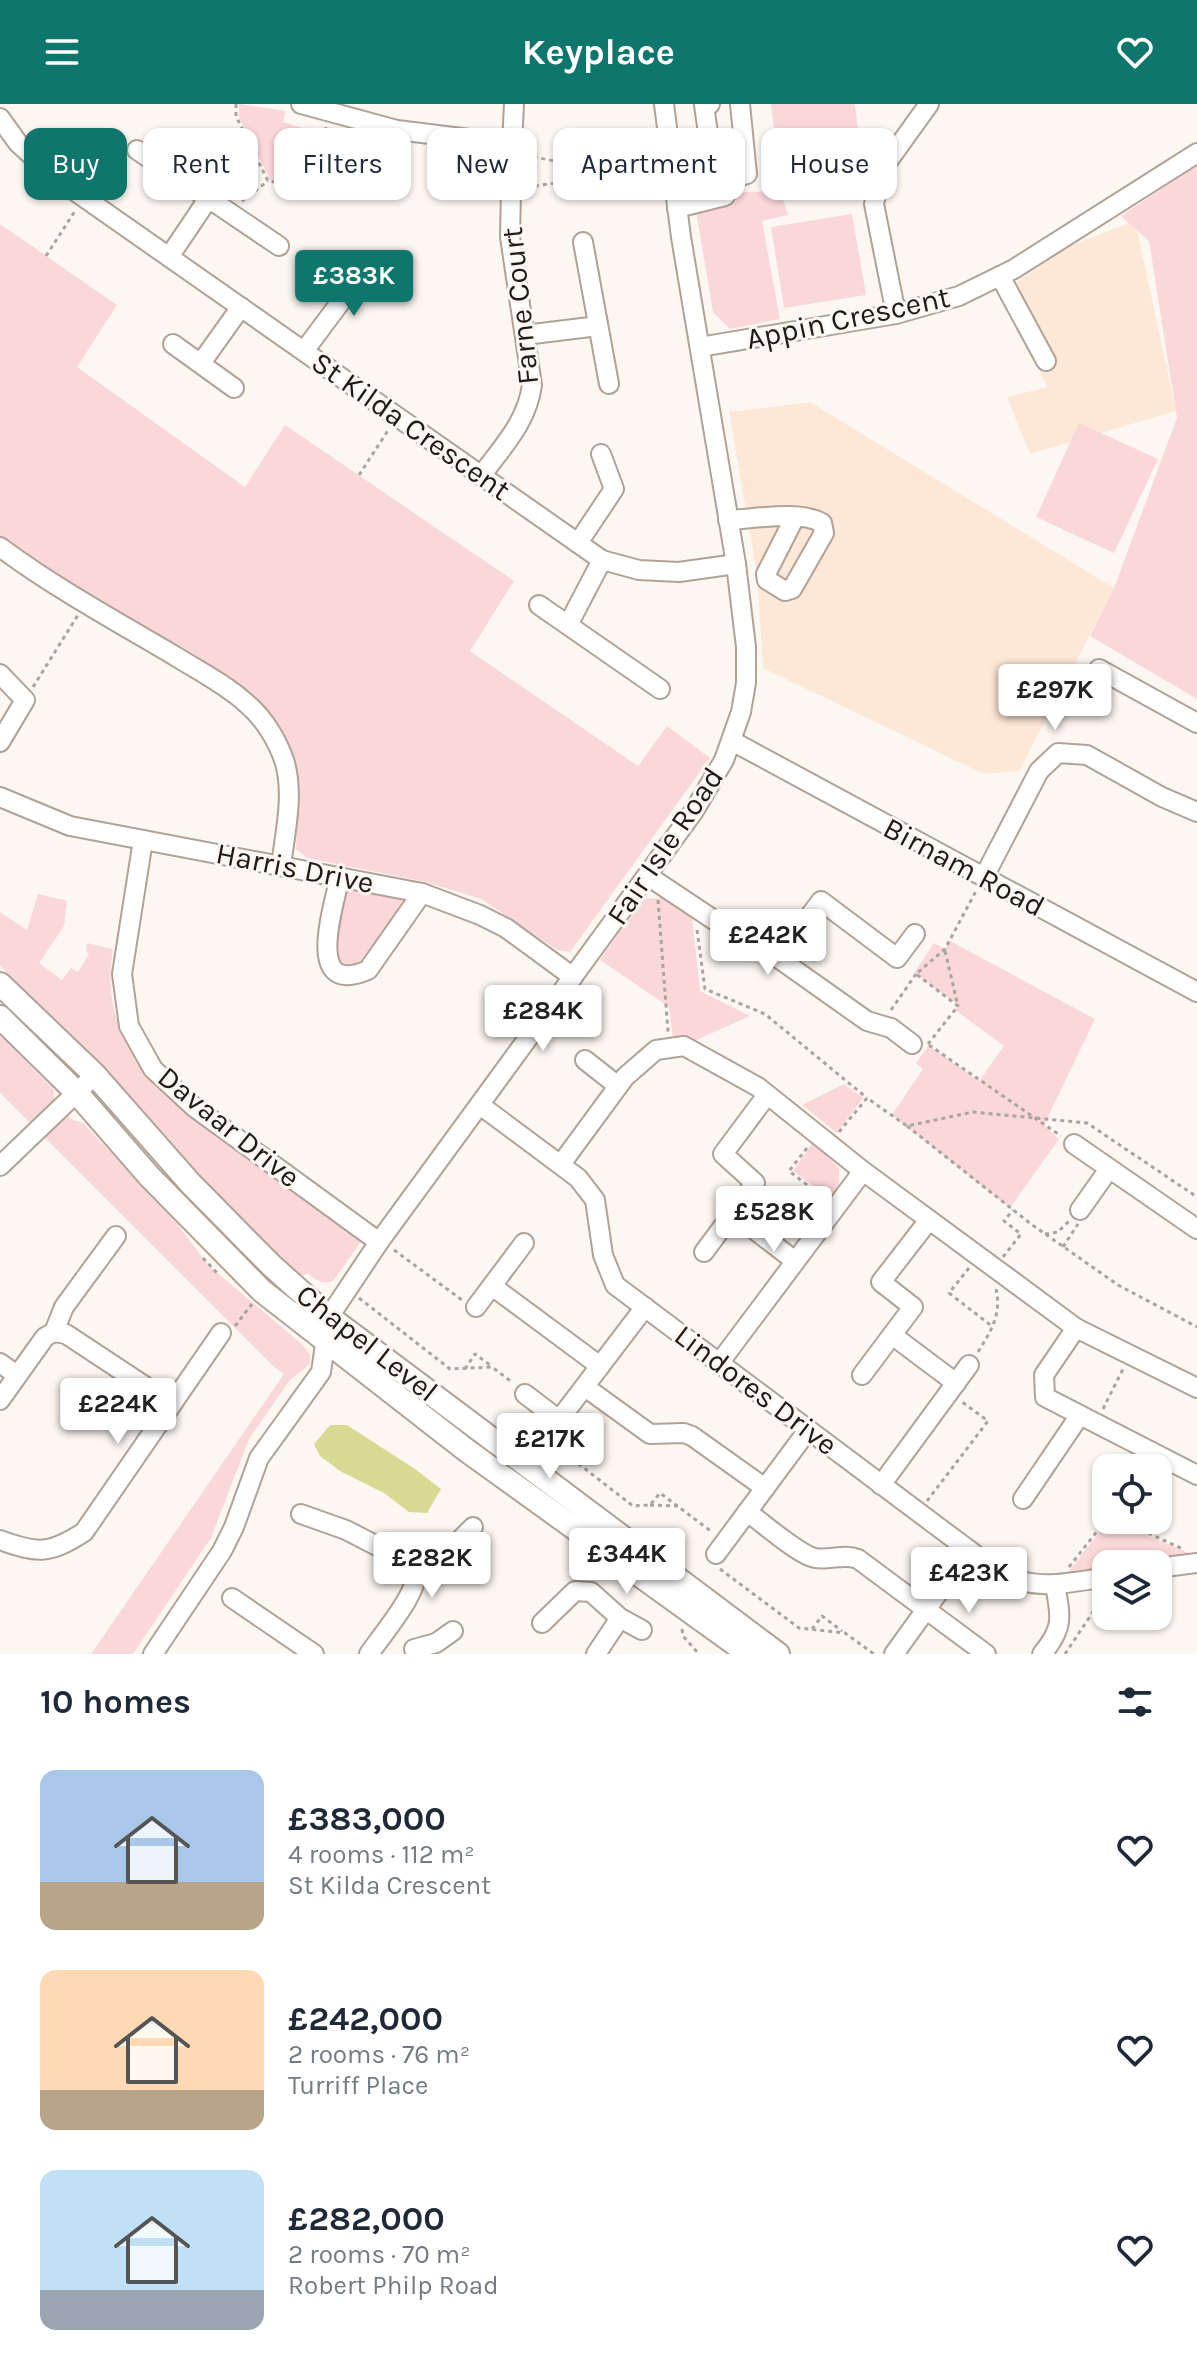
<!DOCTYPE html>
<meta charset="utf-8">
<style>
:root{--surface:#fff;--page:#f6f6f7;--text:#1f2937;--muted:#747a83;--accent:#0f766e}
body{margin:0;font-family:Karla,sans-serif;background:var(--page);color:var(--text);height:100vh;display:flex;flex-direction:column;font-size:30px;white-space:nowrap}
*{box-sizing:border-box;margin:0}
p{font-size:26px;color:var(--muted)}
.icon{flex:none;width:44px;height:44px;fill:none;stroke:currentColor;stroke-width:2;stroke-linecap:round;stroke-linejoin:round}
.map{position:relative;height:1550px;overflow:hidden}
.details{display:flex;flex-direction:column;background:var(--surface);flex:1}
.details>*{flex:none}
.hud{position:absolute;left:24px;top:24px;width:1150px;height:72px;display:flex;gap:16px}
.controls{position:absolute;left:1092px;top:1350px;display:grid;gap:16px}
.controls a{display:grid;place-items:center;width:80px;height:80px;border-radius:16px;background:var(--surface);box-shadow:0 2px 6px #0004;font-size:40px}
.price{position:absolute;translate:-50% -68px;padding:0 18px;border-radius:8px;background:#fff;color:#222;font-size:26px;line-height:52px;filter:drop-shadow(0 2px 4px #0008)}
.price::after{content:'';position:absolute;left:50%;top:48px;width:24px;height:18px;margin-left:-12px;background:inherit;clip-path:polygon(0 0,100% 0,50% 100%)}
.price.selected{background:var(--accent);color:#fff}
ul{padding:0;list-style:none}
li{display:flex;align-items:center;gap:24px;height:200px;padding:0 40px}
li span{display:grid;place-items:center;flex:none;width:224px;height:160px;border-radius:16px;color:#555}
li>.icon{margin-inline-start:auto}
span .icon{width:96px;height:96px;fill:#fffc;stroke-width:1}
li b{font-size:34px}
h2{display:flex;justify-content:space-between;align-items:center;height:96px;padding:0 40px;font-size:34px}
.chip{padding:0 28px;border-radius:16px;background:var(--surface);box-shadow:0 2px 6px #0004;font-size:28px;line-height:72px}
.chip.selected{background:var(--accent);color:#fff}
header{display:flex;justify-content:space-between;align-items:center;height:104px;padding:0 40px;background:var(--accent);color:#fff;font-size:36px;font-weight:700}
.map>svg:first-child{display:block}
.built{fill:#fde7d6}
.green{fill:#fad7d8}
.water{fill:#d9d994}
.lines{fill:none;stroke-linecap:round;stroke-linejoin:round}
.minor-casing{stroke:#b0a296;stroke-width:22}
.major-casing{stroke:#b0a296;stroke-width:26}
.path{stroke:#aaa49f;stroke-width:3;stroke-dasharray:4 4;stroke-linecap:butt}
.minor{stroke:#fff;stroke-width:18}
.major{stroke:#fff;stroke-width:22}
.labels{text-anchor:middle;dominant-baseline:central;stroke-width:6;stroke-linejoin:round;paint-order:stroke}
.street-label{font-size:30px;fill:#1f1a16;stroke:#fdf7f2}
</style>
<header><svg class="icon" aria-label="menu" viewBox="0 0 24 24"><path d="M4 6h16M4 12h16M4 18h16"/></svg>Keyplace<svg class="icon" aria-label="heart" viewBox="0 0 24 24"><path d="M12 20l-8-8c-3-5 5-10 8-4 3-6 11-1 8 4z"/></svg></header>
<div class="map">
<svg width="1197" height="1550" viewBox="0 0 1197 1550">
<rect width="100%" height="100%" fill="#fdf7f2"/>
<g class="built">
<path d="M1135,117L1176,307L1030,350L1007,293L1048,283L999,190L1069,142Z"/>
<path d="M810,298L1114,484L1019,667L984,670L763,564L757,469L729,308Z"/>
</g>
<g class="green">
<path d="M239,0L286,7L283,18L322,30L280,77L270,76L239,13Z"/>
<path d="M771,0H855L862,65L780,74Z"/>
<path d="M1197,61V595L1090,532L1114,484L1177,314L1149,137L1121,112Z"/>
<path d="M780,87L788,111L762,117L780,215L730,225L713,208L696,107C715,105 730,106 741,88Z"/>
<path d="M852,110L866,191L784,204L771,123Z"/>
<path d="M0,120L117,201L77,263L245,383L285,321L514,477L470,547L638,662L667,622L710,654L570,848L557,846L481,795L426,778L307,754L296,745L298,702L293,658L276,622L0,436Z"/>
<path d="M1079,319L1158,355L1114,449L1036,413Z"/>
<path d="M350,785L400,795L407,800L364,859L348,865L334,854L343,788Z"/>
<path d="M38,790L67,797L64,822L39,859L62,876L71,864L78,868L89,850L86,847L87,839L113,845C96,948 169,993 241,1046C281,1075 320,1105 359,1134L360,1139L333,1177C322,1181 316,1176 307,1169L302,1173L240,1115L91,951L0,862V808L27,826Z"/>
<path d="M674,793L691,804L700,887L750,912L692,938L673,935L669,903L600,856L643,795Z"/>
<path d="M950,837L1095,915L1044,1021L1059,1035L1010,1104L892,1011L923,965L916,959L929,941L979,977L1004,942L955,906L958,901L914,869L934,839L945,845Z"/>
<path d="M0,931L54,986V996L71,1015L83,1019L173,1114L208,1161L303,1241L310,1251V1260L290,1276L249,1335L211,1434L133,1550H91L284,1270L274,1263L0,989Z"/>
<path d="M844,980L863,994L837,1029L802,1001Z"/>
<path d="M813,1038L839,1064V1081L831,1095L793,1067Z"/>
<path d="M1109,1416H1112L1191,1450L1132,1460H1106V1464L1066,1471Z"/>
</g>
<path class="water" d="M330,1321H347L415,1365L441,1385L427,1409L409,1408L384,1389L340,1367L320,1352L314,1340Z"/>
<g class="lines">
<g class="minor-casing">
<g id="minor">
<path d="M301,0L397,26L512,40L510,133L532,281C527,318 503,342 481,372"/>
<path d="M0,14L18,39L59,76L602,456L639,466L679,468L736,460"/>
<path d="M512,40L514,0"/>
<path d="M137,46L279,142"/>
<path d="M724,76L747,70L740,0"/>
<path d="M677,104L725,92L724,76L712,57L704,1L710,0"/>
<path d="M583,138L609,280"/>
<path d="M169,153L208,95"/>
<path d="M1000,172L1046,257"/>
<path d="M896,210L874,100L879,76L888,57L929,0"/>
<path d="M525,231L598,222"/>
<path d="M173,240L234,284"/>
<path d="M700,243L896,210L959,192L1014,165L1197,49"/>
<path d="M304,247L351,184L361,157"/>
<path d="M201,259L241,203"/>
<path d="M728,416C754,415 800,406 822,419L824,429L792,485L785,487L767,476L766,470L795,413"/>
<path d="M578,439L614,385L601,350"/>
<path d="M0,443C55,484 116,517 175,552C199,567 225,580 246,599C264,614 278,637 285,659C294,692 285,729 281,762"/>
<path d="M539,501L660,585"/>
<path d="M568,521L602,456"/>
<path d="M1099,565L1197,619"/>
<path d="M0,570L25,596L0,638"/>
<path d="M732,637L1197,888"/>
<path d="M0,693L70,722L422,789L480,811L506,824L573,873"/>
<path d="M143,736L122,870L129,922L153,965L194,1003L379,1138"/>
<path d="M340,772C334,802 303,894 368,866L422,789"/>
<path d="M648,772L738,832L778,854L867,917L891,924L912,940"/>
<path d="M984,773L1039,667L1058,649L1087,651L1162,693L1197,708"/>
<path d="M778,854L821,797L897,854L915,830"/>
<path d="M585,956L618,982"/>
<path d="M767,991L723,1050L755,1079L733,1109L795,1157"/>
<path d="M480,1001L578,1074L595,1096L603,1151L615,1181L1001,1470C1037,1487 1068,1479 1106,1473"/>
<path d="M1074,1040L1197,1125"/>
<path d="M561,1060L625,973L656,946L684,942L758,983L863,1067L1076,1224L1197,1284"/>
<path d="M0,1062L95,971"/>
<path d="M1080,1106L1109,1065"/>
<path d="M929,1116L881,1178L913,1203L892,1231L956,1279"/>
<path d="M704,1148L733,1109"/>
<path d="M492,1182L600,1262"/>
<path d="M476,1203L524,1139"/>
<path d="M1076,1224L1044,1271L1045,1293L1197,1371"/>
<path d="M54,1228L66,1230L172,1300"/>
<path d="M720,1258L863,1067"/>
<path d="M0,1259L17,1271"/>
<path d="M862,1271L892,1231"/>
<path d="M585,1283L650,1330L684,1329L692,1332L765,1384"/>
<path d="M525,1290L559,1316L645,1203"/>
<path d="M0,1296L45,1233L54,1228L64,1203L116,1132"/>
<path d="M881,1381L969,1261"/>
<path d="M1023,1395L1080,1311"/>
<path d="M747,1408C762,1418 799,1451 815,1454C830,1457 843,1449 858,1455L986,1550"/>
<path d="M301,1410L346,1426L416,1462C422,1486 383,1529 369,1550"/>
<path d="M0,1436C38,1450 50,1450 84,1428L221,1229"/>
<path d="M716,1450L808,1326"/>
<path d="M416,1462L444,1452L473,1423"/>
<path d="M1158,1464L1197,1459"/>
<path d="M232,1494L314,1550"/>
<path d="M542,1519L575,1487L591,1488L620,1514L642,1526"/>
<path d="M414,1545L436,1539L453,1527"/>
<path d="M153,1550L222,1447L234,1423L259,1354L321,1268L329,1213L379,1138L694,707L724,656L741,608L746,579V543L736,460L681,133L664,0"/>
<path d="M596,1550L620,1514"/>
<path d="M894,1550L969,1446"/>
<path d="M1042,1550C1064,1524 1061,1513 1055,1481"/>
</g>
</g>
<g class="major-casing">
<g id="major">
<path d="M0,880L95,971L191,1080L271,1161L329,1213L778,1550"/>
<path d="M0,913L76,988L149,1072L262,1187L466,1346L749,1550"/>
</g>
</g>
<g class="path">
<path d="M236,0V12L268,77L281,79L324,31L326,23"/>
<path d="M652,28L623,70L661,86"/>
<path d="M527,83L623,70L529,52"/>
<path d="M242,97L268,77"/>
<path d="M46,152L75,107"/>
<path d="M359,371L389,325"/>
<path d="M33,583L78,511"/>
<path d="M658,796L668,928"/>
<path d="M697,826L705,885L765,910L867,994"/>
<path d="M945,847L958,902"/>
<path d="M891,906L916,870"/>
<path d="M928,940L958,902L916,870L945,845L976,787"/>
<path d="M929,941L1061,1032"/>
<path d="M907,1022L1031,1120L1118,1181L1197,1223"/>
<path d="M839,1028L867,994L907,1022L973,1008L1087,1019L1197,1093"/>
<path d="M807,1044L789,1067L823,1093"/>
<path d="M1045,1130L1058,1128L1069,1117"/>
<path d="M1063,1143L1078,1120"/>
<path d="M394,1146L462,1196"/>
<path d="M1003,1153L1021,1130L1004,1117L1013,1106"/>
<path d="M203,1154L217,1169"/>
<path d="M969,1164L949,1189L993,1223"/>
<path d="M359,1194L450,1265L492,1263L513,1279"/>
<path d="M235,1222L252,1200"/>
<path d="M978,1248C991,1227 1002,1210 996,1185"/>
<path d="M465,1265L475,1250L490,1261"/>
<path d="M1103,1305L1123,1265"/>
<path d="M557,1333L553,1340L633,1402L650,1401L660,1389L712,1428"/>
<path d="M927,1397L988,1317L962,1298"/>
<path d="M650,1401L678,1402"/>
<path d="M1119,1416L1183,1445"/>
<path d="M1069,1463L1106,1416"/>
<path d="M720,1465L799,1524L845,1529L874,1550"/>
<path d="M682,1525L683,1532L699,1550"/>
<path d="M812,1525L822,1512L842,1527"/>
<path d="M1065,1550L1105,1490"/>
</g>
<use href="#minor" class="minor"/>
<use href="#major" class="major"/>
</g>
<g class="labels">
<g class="street-label">
<text transform="translate(520 202) rotate(-96)">Farne Court</text>
<text transform="translate(848 214) rotate(-12)">Appin Crescent</text>
<text transform="translate(411 322) rotate(35)">St Kilda Crescent</text>
<text transform="translate(665 742) rotate(-56)">Fair Isle Road</text>
<text transform="translate(964 763) rotate(28)">Birnam Road</text>
<text transform="translate(295 764) rotate(11)">Harris Drive</text>
<text transform="translate(229 1023) rotate(39)">Davaar Drive</text>
<text transform="translate(367 1239) rotate(38)">Chapel Level</text>
<text transform="translate(756 1286) rotate(37)">Lindores Drive</text>
</g>
</g>
</svg>
<div class="controls">
<a><svg class="icon" aria-label="locate" viewBox="0 0 24 24"><circle cx="12" cy="12" r="6"/><path d="M12 2v4M12 18v4M2 12h4M18 12h4"/></svg></a>
<a><svg class="icon" aria-label="layers" viewBox="0 0 24 24"><path d="M12 4l9 5-9 5-9-5zM3 14l9 5 9-5"/></svg></a>
</div>
<b class="price selected" style="left:354px;top:214px">£383K</b>
<b class="price" style="left:1055px;top:628px">£297K</b>
<b class="price" style="left:768px;top:873px">£242K</b>
<b class="price" style="left:543px;top:949px">£284K</b>
<b class="price" style="left:774px;top:1150px">£528K</b>
<b class="price" style="left:118px;top:1342px">£224K</b>
<b class="price" style="left:550px;top:1377px">£217K</b>
<b class="price" style="left:627px;top:1492px">£344K</b>
<b class="price" style="left:432px;top:1496px">£282K</b>
<b class="price" style="left:969px;top:1511px">£423K</b>
<div class="hud">
<a class="chip selected">Buy</a>
<a class="chip">Rent</a>
<a class="chip">Filters</a>
<a class="chip">New</a>
<a class="chip">Apartment</a>
<a class="chip">House</a>
</div>
</div>
<section class="details">
<h2>10 homes<svg class="icon" aria-label="filters" viewBox="0 0 24 24"><path d="M4 7h16M4 17h16"/><circle cx="9" cy="7" r="2"/><circle cx="15" cy="17" r="2"/></svg></h2>
<ul>
<li><span style="background:linear-gradient(#a9c7e8 70%,#b9a48a 0)"><svg class="icon" aria-label="home" viewBox="0 0 24 24"><path d="M3 11l9-7 9 7M6 9v11h12V9"/></svg></span><div><b>£383,000</b><p>4 rooms · 112 m²</p><p>St Kilda Crescent</p></div><svg class="icon" aria-label="heart" viewBox="0 0 24 24"><path d="M12 20l-8-8c-3-5 5-10 8-4 3-6 11-1 8 4z"/></svg></li>
<li><span style="background:linear-gradient(#ffd9b3 75%,#b9a48a 0)"><svg class="icon" aria-label="home" viewBox="0 0 24 24"><path d="M3 11l9-7 9 7M6 9v11h12V9"/></svg></span><div><b>£242,000</b><p>2 rooms · 76 m²</p><p>Turriff Place</p></div><svg class="icon" aria-label="heart" viewBox="0 0 24 24"><path d="M12 20l-8-8c-3-5 5-10 8-4 3-6 11-1 8 4z"/></svg></li>
<li><span style="background:linear-gradient(#bfe0f5 75%,#9aa5b1 0)"><svg class="icon" aria-label="home" viewBox="0 0 24 24"><path d="M3 11l9-7 9 7M6 9v11h12V9"/></svg></span><div><b>£282,000</b><p>2 rooms · 70 m²</p><p>Robert Philp Road</p></div><svg class="icon" aria-label="heart" viewBox="0 0 24 24"><path d="M12 20l-8-8c-3-5 5-10 8-4 3-6 11-1 8 4z"/></svg></li>
</ul>
</section>
